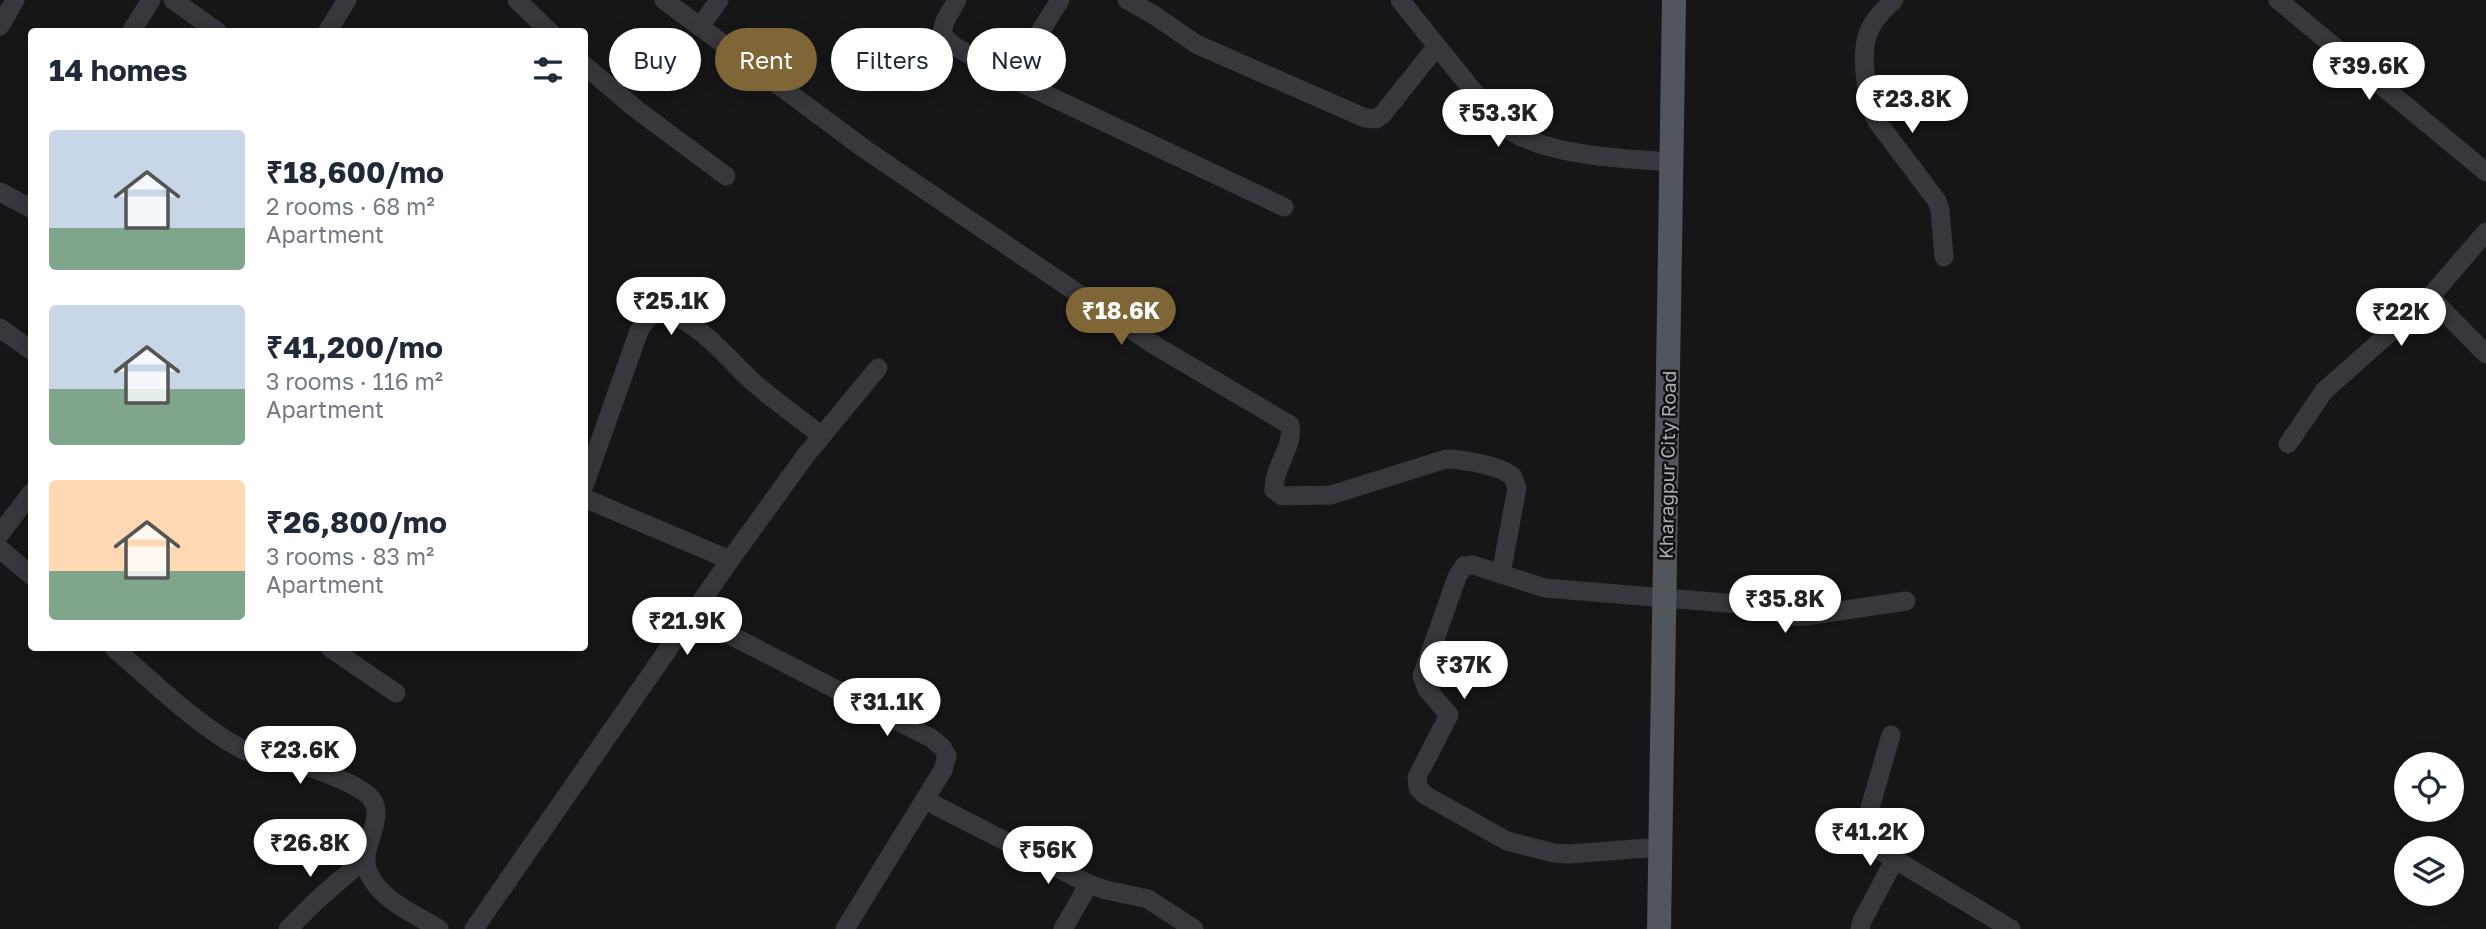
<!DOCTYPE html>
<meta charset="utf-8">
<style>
:root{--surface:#fff;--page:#f2f2f3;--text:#1f2937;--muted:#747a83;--accent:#7e6636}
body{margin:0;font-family:"Golos Text",sans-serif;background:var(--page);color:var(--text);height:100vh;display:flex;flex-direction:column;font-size:26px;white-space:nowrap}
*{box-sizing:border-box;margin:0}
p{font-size:23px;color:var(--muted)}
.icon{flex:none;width:38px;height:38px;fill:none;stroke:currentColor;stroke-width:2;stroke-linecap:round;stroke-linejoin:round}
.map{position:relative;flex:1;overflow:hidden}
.side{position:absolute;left:28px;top:28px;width:560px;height:623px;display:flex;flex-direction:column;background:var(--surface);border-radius:7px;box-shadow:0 4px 18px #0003}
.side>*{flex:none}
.guide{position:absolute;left:609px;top:28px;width:665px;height:63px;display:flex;gap:14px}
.tools{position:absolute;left:2394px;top:752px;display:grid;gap:14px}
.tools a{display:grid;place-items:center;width:70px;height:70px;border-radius:50%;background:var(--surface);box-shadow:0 4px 18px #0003;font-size:35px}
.price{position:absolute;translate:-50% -60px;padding:0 16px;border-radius:24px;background:#fff;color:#222;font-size:23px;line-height:46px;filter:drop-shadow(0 2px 4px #0008)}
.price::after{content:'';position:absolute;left:50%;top:42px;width:21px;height:16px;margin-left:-10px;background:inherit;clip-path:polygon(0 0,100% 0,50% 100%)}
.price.on{background:var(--accent);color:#fff}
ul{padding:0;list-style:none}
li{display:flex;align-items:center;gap:21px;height:175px;padding:0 21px}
li span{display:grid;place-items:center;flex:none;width:196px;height:140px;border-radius:7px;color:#555}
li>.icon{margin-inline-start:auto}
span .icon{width:84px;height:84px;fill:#fffc;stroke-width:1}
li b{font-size:30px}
h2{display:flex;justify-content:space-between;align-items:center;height:84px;padding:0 21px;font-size:30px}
.tag{padding:0 24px;border-radius:32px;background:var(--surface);box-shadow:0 4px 18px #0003;font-size:24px;line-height:63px}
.tag.on{background:var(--accent);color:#fff}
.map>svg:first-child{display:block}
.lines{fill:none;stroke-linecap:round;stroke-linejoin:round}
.minor{stroke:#37383d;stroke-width:19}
.major{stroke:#53555c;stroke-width:24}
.labels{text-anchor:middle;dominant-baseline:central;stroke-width:5;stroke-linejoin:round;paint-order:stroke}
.street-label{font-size:19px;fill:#a8adb8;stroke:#111113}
</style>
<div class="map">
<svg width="2486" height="929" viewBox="0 0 2486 929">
<rect width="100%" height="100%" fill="#161618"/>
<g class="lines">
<g class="minor">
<path d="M173,0L218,32"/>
<path d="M517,0L550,32"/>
<path d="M664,0L866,150L1151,343L1290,425C1294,448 1273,467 1274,490L1282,496L1331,495L1446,459C1461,459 1503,466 1513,477C1513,478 1517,487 1517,488L1501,574"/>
<path d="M957,0L945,21L942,32L946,39L954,46L1011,78L1284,207"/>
<path d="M1127,0L1154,15L1196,44L1365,118L1376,119L1382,115L1437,46"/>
<path d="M1400,0L1498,122C1537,156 1622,159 1673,162"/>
<path d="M1894,0C1885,8 1875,18 1870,29C1859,50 1866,99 1876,120L1937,201L1940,210L1944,257"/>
<path d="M2278,0L2486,172"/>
<path d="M0,26L15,0"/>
<path d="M700,27L719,0"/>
<path d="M131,32L151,0"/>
<path d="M327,32L347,0"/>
<path d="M584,65L636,109L726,176"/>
<path d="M1011,78L1060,0"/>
<path d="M0,192L32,209"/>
<path d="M2430,297L2486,354"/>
<path d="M0,328L32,351"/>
<path d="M2288,444L2324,391L2430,297L2486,232"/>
<path d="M584,486L639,331C646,319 654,310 669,314C700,323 730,361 753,382C775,401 799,418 822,436"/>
<path d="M584,498L730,560"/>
<path d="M0,534L32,492"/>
<path d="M0,549L32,576"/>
<path d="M691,615L931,738L942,747L947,756L943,770L845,929"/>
<path d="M114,648C151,680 204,732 248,752C266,760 286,762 305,766C321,770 351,783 364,792C395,813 355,846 369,874C382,901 415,914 439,929"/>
<path d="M330,648L396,693"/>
<path d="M1891,735L1864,829L1868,840L1879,850L2011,929"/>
<path d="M925,800L1089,884L1106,890L1148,899L1194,929"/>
<path d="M1660,847L1570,854L1554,853L1507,841L1425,795L1418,788L1417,777L1449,715L1427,689L1422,676L1457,577L1464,566L1473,565L1545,588L1750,605L1792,616H1805L1906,601"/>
<path d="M288,929L316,901L364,859"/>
<path d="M474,929L730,560L806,455L878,368"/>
<path d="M1063,929L1089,884"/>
<path d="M1860,929L1862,921L1895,859"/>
</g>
<path class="major" d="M1659,929L1674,0"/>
</g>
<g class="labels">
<g class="street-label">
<text transform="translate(1667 465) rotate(-89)">Kharagpur City Road</text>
</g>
</g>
</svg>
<div class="tools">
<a><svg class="icon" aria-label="locate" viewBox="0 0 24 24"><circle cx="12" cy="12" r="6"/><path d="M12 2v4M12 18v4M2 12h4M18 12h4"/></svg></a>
<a><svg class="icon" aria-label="layers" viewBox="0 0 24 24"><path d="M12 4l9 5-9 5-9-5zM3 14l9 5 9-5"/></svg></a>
</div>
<b class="price" style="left:2369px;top:102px">₹39.6K</b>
<b class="price" style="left:1912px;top:135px">₹23.8K</b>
<b class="price" style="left:1498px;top:149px">₹53.3K</b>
<b class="price" style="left:671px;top:337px">₹25.1K</b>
<b class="price on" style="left:1121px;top:347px">₹18.6K</b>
<b class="price" style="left:2401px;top:348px">₹22K</b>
<b class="price" style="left:1785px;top:635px">₹35.8K</b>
<b class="price" style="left:687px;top:657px">₹21.9K</b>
<b class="price" style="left:1464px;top:701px">₹37K</b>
<b class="price" style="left:887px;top:738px">₹31.1K</b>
<b class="price" style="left:300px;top:786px">₹23.6K</b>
<b class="price" style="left:1870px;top:868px">₹41.2K</b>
<b class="price" style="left:310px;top:879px">₹26.8K</b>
<b class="price" style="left:1048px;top:886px">₹56K</b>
<div class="guide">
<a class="tag">Buy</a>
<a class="tag on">Rent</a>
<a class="tag">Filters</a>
<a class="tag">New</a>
</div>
<section class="side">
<h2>14 homes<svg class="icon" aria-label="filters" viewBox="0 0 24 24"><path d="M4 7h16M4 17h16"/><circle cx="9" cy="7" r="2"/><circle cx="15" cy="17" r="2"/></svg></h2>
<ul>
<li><span style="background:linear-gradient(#c9d6e8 70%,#7fa58c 0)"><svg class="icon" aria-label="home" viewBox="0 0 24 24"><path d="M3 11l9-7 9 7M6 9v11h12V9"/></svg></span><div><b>₹18,600/mo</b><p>2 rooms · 68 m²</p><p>Apartment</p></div></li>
<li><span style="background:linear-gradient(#c9d6e8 60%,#7fa58c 0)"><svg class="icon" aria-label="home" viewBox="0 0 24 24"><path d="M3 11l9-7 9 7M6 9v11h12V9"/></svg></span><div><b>₹41,200/mo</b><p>3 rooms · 116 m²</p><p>Apartment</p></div></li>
<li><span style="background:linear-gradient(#ffd9b3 65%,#7fa58c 0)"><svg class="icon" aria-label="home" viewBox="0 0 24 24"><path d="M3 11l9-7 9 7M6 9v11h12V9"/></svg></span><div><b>₹26,800/mo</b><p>3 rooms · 83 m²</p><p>Apartment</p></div></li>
</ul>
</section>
</div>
